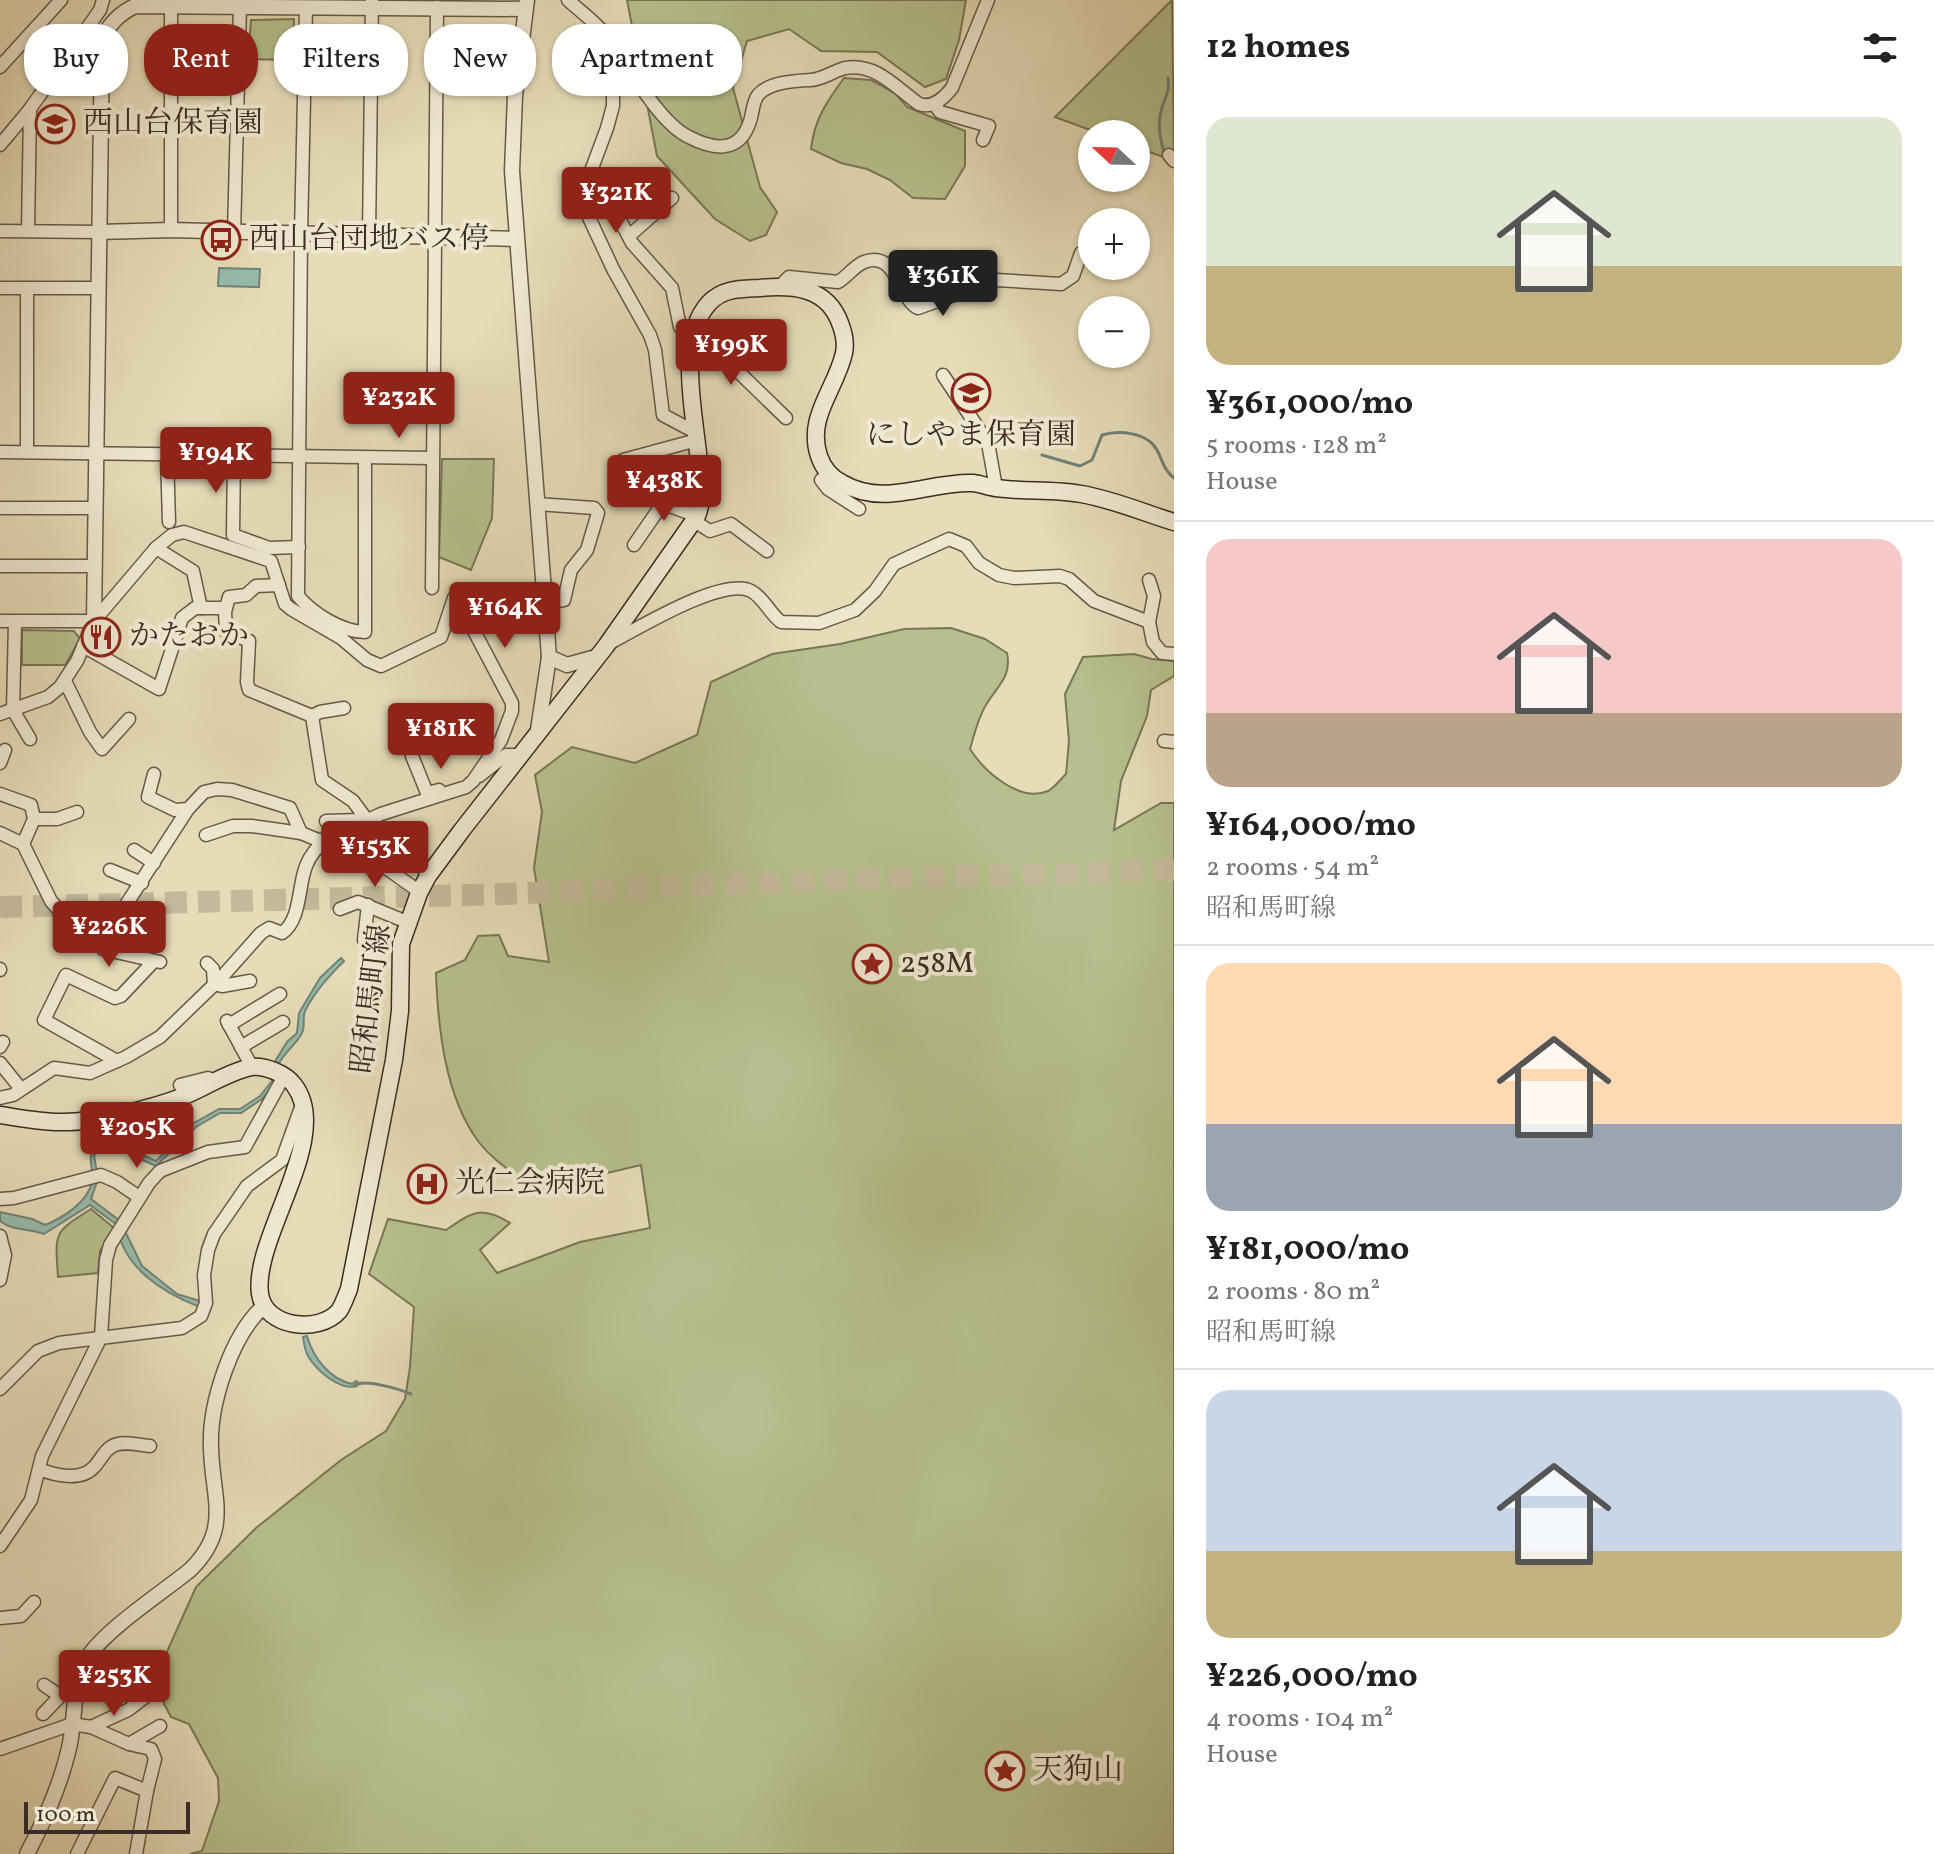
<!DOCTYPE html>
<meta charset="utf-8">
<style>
:root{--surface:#fff;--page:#f6f6f6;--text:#202124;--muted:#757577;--line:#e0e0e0;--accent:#8f2418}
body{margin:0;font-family:Vollkorn,"Noto Serif JP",serif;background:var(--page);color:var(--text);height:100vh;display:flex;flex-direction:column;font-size:30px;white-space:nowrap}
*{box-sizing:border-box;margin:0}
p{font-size:26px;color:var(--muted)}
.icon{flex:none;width:44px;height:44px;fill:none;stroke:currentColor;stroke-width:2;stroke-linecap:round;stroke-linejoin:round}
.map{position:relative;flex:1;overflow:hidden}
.sheet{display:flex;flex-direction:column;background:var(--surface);width:760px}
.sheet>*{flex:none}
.guide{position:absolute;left:24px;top:24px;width:760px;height:72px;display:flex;gap:16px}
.needle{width:52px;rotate:292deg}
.controls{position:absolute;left:1078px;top:120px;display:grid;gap:16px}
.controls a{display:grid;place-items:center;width:72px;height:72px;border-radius:50%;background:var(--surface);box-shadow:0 2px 6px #0004;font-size:40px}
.scale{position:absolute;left:24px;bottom:20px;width:166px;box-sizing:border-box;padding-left:8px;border:4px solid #3c2d24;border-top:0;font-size:22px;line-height:28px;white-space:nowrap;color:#3c2d24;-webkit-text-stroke:6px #efe8d1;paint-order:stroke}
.price{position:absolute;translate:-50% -68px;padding:0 18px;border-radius:8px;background:var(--accent);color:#fff;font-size:26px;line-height:52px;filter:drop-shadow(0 2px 4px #0008)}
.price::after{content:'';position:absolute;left:50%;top:48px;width:24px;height:18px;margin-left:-12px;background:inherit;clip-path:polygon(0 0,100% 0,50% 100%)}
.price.selected{background:#222;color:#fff}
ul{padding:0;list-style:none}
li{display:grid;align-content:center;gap:16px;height:424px;padding:0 32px}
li+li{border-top:2px solid var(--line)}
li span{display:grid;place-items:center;height:248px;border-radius:24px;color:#555}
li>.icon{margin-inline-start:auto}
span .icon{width:144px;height:144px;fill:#fffc;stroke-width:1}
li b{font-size:34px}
h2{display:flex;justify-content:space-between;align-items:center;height:96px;padding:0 32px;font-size:34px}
.chip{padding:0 28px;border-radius:32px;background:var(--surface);box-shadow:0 2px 6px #0004;font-size:28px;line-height:72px}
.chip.selected{background:var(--accent);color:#fff}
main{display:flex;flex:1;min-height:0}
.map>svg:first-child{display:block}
.green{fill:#b6c08e;stroke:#797659;stroke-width:2}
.water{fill:#96bcae;stroke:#728377;stroke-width:2}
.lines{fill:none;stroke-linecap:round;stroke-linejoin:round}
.stream{stroke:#728377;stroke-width:3}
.motorway-tunnel{stroke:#c4b99a;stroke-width:22;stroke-dasharray:22 11;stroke-linecap:butt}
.minor-casing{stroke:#665949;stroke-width:15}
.tertiary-casing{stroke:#665949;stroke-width:17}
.secondary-casing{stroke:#3c2d24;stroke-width:19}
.minor{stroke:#efe8d1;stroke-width:12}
.tertiary{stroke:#efe8d1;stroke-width:14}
.secondary{stroke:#efe8d1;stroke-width:16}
.labels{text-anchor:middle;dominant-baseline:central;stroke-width:8;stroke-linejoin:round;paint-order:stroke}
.poi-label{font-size:30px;fill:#3c2d24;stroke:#efe8d1;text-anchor:start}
.street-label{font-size:30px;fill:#3c2d24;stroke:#efe8d1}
</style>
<main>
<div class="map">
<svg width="1174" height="1854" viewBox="0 0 1174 1854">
<rect width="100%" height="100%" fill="#e6dcb8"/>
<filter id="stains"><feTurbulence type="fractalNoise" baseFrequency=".0025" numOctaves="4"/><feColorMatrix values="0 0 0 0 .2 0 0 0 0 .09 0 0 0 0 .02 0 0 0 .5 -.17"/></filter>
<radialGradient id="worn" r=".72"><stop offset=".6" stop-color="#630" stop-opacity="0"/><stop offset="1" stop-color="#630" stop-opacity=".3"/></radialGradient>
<g class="green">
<path d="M627,0H966L959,40L946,79L925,87L877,52L821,51L789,29L747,41L733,88L760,187L777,212L766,235L750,241L715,219L657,156Z"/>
<path d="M1172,0L1174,161L1136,147V134H1101L1055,117Z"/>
<path d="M294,19L293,60L248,59L251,20Z"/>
<path d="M844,78L871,80L895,93L907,107L965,131V166L945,199L913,198L890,180L867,169L841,163L811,149C814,120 827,101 844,78Z"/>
<path d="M442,459H494L492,518L471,570L439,557Z"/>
<path d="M951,628L985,639L1007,653C1012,677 997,686 986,705C978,718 974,735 970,749C984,771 1019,803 1048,791C1054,788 1061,779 1066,774L1069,741L1065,694L1083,657L1134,654L1152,659L1174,661V676L1151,690L1147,716L1121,781L1114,830L1161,803H1174V1854H190L202,1851L219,1801L218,1778L189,1724L171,1717L164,1704L161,1674L165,1656L196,1587L256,1528L341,1460L386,1431L405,1399L410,1367L414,1307L369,1274L388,1219L446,1230C472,1212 481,1205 510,1223L480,1250L497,1273L580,1242L650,1228L641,1165L535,1190C517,1175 492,1160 478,1141C445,1096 438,1028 436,973L465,960L478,936L499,935L508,956L549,962L534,868L542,812L535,775L572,747L635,763L697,735L711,682L772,654L840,644L904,629Z"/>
<path d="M22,630L74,631L80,639L65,665H22Z"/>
<path d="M91,1209L114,1228L100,1251L98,1273L58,1277C55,1232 53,1233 91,1209Z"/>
</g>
<g class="water">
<path d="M219,268L260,269L259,287L218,286Z"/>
<path d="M341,958L344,961C329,976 315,991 305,1011C302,1018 306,1028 301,1035C294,1046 284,1053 278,1065L274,1063L287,1042L297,1033L299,1013L320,978Z"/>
<path d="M272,1081L276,1082L262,1099L241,1113H220L196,1127L156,1166L109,1145L94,1155L98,1179L91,1199L120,1221L142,1266L177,1294L200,1301V1307C163,1293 122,1267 117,1225L90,1205L44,1234C29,1228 12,1231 0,1221V1212L32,1219L45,1225C63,1218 88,1202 92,1182C94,1171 88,1160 92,1149L109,1140L156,1161L194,1123L219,1109H240L260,1096Z"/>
<path d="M307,1336C313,1357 329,1379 352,1384L356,1381L359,1383L357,1386C340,1391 317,1371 308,1356C305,1351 304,1343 303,1337Z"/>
</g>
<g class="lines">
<g class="stream">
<path d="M1165,155C1161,144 1158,128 1160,116C1162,102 1171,92 1168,78"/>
<path d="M1042,455L1080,466L1092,460L1102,435C1119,430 1147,432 1157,450C1163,461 1163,469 1174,478"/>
<path d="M355,1385C365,1379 399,1389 411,1394"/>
</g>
<path class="motorway-tunnel" d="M0,907L506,894L784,882L1174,870"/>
<g class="minor-casing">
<g id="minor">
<path d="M568,0C581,12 598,24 608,38C629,66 658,122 689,137C712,149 738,154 749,124C753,115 752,103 758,95C769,82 794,81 810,80C822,80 833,71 845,68C876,62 897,89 919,104C933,109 944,98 952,88L988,0"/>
<path d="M306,7L301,233L298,596C312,613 342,632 365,632V458"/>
<path d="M607,39L613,80V106L607,128L585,187V209L613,269L650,335L655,350L663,415L697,433"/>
<path d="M0,67L61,0"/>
<path d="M934,104L940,112L989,126L983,140"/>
<path d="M0,145L30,109L100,10L103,0"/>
<path d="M1169,155L1174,161"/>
<path d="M613,207L632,243L672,288L680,327L691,337L719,353L786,418"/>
<path d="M171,230V5"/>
<path d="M0,231L99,232"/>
<path d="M28,231L30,109"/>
<path d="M234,232L240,6"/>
<path d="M369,235L372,0"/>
<path d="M629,236L672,198"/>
<path d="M779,287L789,277L838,282C847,277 854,266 864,262C897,249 900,301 918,308L996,280L1061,284L1073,276L1081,253"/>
<path d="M0,288H99"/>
<path d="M943,375L988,443L996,488"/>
<path d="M0,452L432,458"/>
<path d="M27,452V289"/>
<path d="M167,456L169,522"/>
<path d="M234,456L233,535L269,548L299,547"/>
<path d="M623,460L697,440"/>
<path d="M828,474L821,480L828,489L859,509"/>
<path d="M643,496L697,516"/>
<path d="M537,504L594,508L598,513L587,550L571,570L564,600L544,603"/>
<path d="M0,508H94"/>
<path d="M694,521L710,531L731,524L767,551"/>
<path d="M634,545L663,503"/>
<path d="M156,548L193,571L201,608"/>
<path d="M0,566H94"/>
<path d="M1149,580L1154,596L1149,622"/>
<path d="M279,585L256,586L246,595L229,597L225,612L226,631L249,641L247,682L249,690L312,716L322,780L353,801L367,820"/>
<path d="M432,588L437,7"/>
<path d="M0,621H94"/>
<path d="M15,622L13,710L30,739"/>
<path d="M608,644C637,629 723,576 751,591C764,598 770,614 781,622L819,623L855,610L875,591L894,564L949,539L966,546L979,563L999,575L1014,578L1060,576L1069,579L1094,601L1149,622L1153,642L1162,653L1174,654"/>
<path d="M83,646L159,689L182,618L195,608H225"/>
<path d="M65,681L90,732L102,749L129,719"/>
<path d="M0,714L48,697L60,687L77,661L94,621L156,548L172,535L184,532L271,561L285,604L291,609L341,638L367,660L381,666L441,637L454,598L460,596L472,600L473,629L512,703V711L501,740L473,781L466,787L381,814L325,840H318L301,833L252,826H233L206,835"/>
<path d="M312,716L320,712L344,708"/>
<path d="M1164,741L1174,742"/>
<path d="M412,756L427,793L439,790"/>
<path d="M0,763L5,750"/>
<path d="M154,774L148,797L175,810L188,809"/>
<path d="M479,776L506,755H519"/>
<path d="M0,794L31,805L34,819L23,844"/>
<path d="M34,819H57L77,812"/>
<path d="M326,821L360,820"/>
<path d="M0,833L23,844L51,901L64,916L84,932L93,936L107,934L188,809L204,792L217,789L232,790L290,808L301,833"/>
<path d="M336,835L404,838L428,876"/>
<path d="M134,850L154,863"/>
<path d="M372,858L420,892"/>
<path d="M110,870L142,883"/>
<path d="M340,909L358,902L407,922"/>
<path d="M105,935L103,949L160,962"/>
<path d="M364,940L368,905"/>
<path d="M207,963L213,969L214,984L222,986L250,981"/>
<path d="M0,969V970"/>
<path d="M227,1021L252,1067"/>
<path d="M229,1025L280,994"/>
<path d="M0,1047L3,1042"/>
<path d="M241,1047L283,1022"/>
<path d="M117,1061L44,1020L66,975L115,998L121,996L154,961"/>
<path d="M0,1063L21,1089"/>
<path d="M180,1085L208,1078L213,1080"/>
<path d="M0,1098L13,1095L54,1068L90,1073L126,1057L160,1037L221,978L261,933L269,928L282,933C301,920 298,886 306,866C310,855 317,848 325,840"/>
<path d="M0,1199L14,1198L101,1175L117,1182L139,1197"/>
<path d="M0,1236L5,1255L0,1280"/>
<path d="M0,1389L38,1351L59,1343L182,1328L201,1316L206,1303L204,1275L208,1250L214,1234L247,1186L282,1160L300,1110"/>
<path d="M39,1469C54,1475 81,1482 94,1467C100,1461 104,1451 111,1447C121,1440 138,1445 150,1446"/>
<path d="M0,1546L31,1500L42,1456L101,1337L106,1260L110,1245L149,1183L160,1171L208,1152L245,1147L284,1076"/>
<path d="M0,1618L21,1616L34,1602"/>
<path d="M44,1685L60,1696"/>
<path d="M43,1714L65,1691L77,1685"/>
<path d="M91,1727L128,1710L145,1697"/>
<path d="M129,1744L151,1749L155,1759L147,1791"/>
<path d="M0,1749L72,1724L91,1727L129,1744L160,1726"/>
<path d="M77,1854L115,1778L147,1791L136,1854"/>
</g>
</g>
<g class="tertiary-casing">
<g id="tertiary">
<path d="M527,0L515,96L512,171L549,657L567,665L596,657"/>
<path d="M99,232L171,230L516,239"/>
<path d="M94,621L102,43C106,26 120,13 135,6L525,9"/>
<path d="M538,730L549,657"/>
<path d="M27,1854C44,1821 59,1789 68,1752C77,1720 70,1687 88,1657C105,1630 163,1592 190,1570C232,1529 212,1498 211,1448C209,1405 231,1335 264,1306"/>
</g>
</g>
<g class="secondary-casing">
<path id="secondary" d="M0,1115C20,1118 40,1122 60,1122C93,1123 154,1108 184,1096C206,1087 228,1072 251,1067C265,1065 286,1074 294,1085C334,1137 252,1237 260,1294C265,1328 319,1334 339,1311C343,1305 346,1296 349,1289L394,1060L400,1011L401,944L419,893L428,876L462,830L606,646L697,516C704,499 701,479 699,462C695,416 676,339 709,303C723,288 741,289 759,288C793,285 827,287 840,323C844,333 846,343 844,353C836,389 806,417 819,456C823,468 830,477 842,483C884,508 929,481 973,483C981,484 989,487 996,488C1025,492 1053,489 1081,494C1112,499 1144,513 1174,522"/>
</g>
<use href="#minor" class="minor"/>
<use href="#tertiary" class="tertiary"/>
<use href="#secondary" class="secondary"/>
</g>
<defs>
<g id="school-ring" transform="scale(2)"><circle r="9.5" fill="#efe8d1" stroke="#8f2418" stroke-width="1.5"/><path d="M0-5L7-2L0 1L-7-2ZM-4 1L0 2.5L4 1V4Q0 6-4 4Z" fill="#8f2418"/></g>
<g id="bus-ring" transform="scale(2)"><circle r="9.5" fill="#efe8d1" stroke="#8f2418" stroke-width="1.5"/><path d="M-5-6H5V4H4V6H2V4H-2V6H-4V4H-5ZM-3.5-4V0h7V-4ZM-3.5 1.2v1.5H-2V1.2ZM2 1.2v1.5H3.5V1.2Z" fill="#8f2418"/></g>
<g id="restaurant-ring" transform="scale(2)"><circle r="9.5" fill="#efe8d1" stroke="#8f2418" stroke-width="1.5"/><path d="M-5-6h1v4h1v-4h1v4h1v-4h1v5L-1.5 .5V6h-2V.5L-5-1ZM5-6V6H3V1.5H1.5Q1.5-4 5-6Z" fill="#8f2418"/></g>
<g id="sight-ring" transform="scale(2)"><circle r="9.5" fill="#efe8d1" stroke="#8f2418" stroke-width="1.5"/><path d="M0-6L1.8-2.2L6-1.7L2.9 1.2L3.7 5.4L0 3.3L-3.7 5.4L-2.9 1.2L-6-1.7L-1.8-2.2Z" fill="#8f2418"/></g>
<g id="hospital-ring" transform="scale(2)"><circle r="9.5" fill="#efe8d1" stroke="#8f2418" stroke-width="1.5"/><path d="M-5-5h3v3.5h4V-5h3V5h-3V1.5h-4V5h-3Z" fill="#8f2418"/></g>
</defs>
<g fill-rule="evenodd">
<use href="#school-ring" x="55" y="124"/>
<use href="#bus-ring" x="221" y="240"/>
<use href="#school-ring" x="971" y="393"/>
<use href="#restaurant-ring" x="101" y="637"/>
<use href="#sight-ring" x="872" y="964"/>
<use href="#hospital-ring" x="427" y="1184"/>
<use href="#sight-ring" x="1005" y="1771"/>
</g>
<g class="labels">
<g class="poi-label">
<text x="83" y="124">西山台保育園</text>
<text x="249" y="240">西山台団地バス停</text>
<text x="971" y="436" text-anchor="middle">にしやま保育園</text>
<text x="129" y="637">かたおか</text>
<text x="900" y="964">258M</text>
<text x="455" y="1184">光仁会病院</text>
<text x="1033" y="1771">天狗山</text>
</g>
<g class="street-label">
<text transform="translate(372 999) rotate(-83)">昭和馬町線</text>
</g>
</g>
<rect width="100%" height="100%" filter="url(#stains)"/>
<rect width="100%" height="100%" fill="url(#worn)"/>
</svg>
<div class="controls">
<a><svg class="needle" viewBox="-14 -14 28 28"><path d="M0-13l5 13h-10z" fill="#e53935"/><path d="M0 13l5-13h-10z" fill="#757577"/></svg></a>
<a>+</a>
<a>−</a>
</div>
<div class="scale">100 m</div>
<b class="price" style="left:616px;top:235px">¥321K</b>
<b class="price selected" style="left:943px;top:318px">¥361K</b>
<b class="price" style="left:731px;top:387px">¥199K</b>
<b class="price" style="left:399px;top:440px">¥232K</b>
<b class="price" style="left:216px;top:495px">¥194K</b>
<b class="price" style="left:664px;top:523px">¥438K</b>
<b class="price" style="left:505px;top:650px">¥164K</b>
<b class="price" style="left:441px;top:771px">¥181K</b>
<b class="price" style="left:375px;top:889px">¥153K</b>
<b class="price" style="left:109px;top:969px">¥226K</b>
<b class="price" style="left:137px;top:1170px">¥205K</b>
<b class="price" style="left:114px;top:1718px">¥253K</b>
<div class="guide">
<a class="chip">Buy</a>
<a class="chip selected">Rent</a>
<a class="chip">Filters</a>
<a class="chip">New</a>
<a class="chip">Apartment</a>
</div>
</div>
<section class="sheet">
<h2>12 homes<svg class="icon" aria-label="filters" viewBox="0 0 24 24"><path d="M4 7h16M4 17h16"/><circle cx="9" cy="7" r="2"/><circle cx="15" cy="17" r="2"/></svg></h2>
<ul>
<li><span style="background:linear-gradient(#dfe7d0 60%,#c2b280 0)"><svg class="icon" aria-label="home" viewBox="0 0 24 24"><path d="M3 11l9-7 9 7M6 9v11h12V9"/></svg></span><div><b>¥361,000/mo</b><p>5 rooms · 128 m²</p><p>House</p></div></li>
<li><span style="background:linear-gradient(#f6c9c9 70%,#b9a48a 0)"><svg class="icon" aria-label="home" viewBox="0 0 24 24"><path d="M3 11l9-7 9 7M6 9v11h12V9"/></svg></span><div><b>¥164,000/mo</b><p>2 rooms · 54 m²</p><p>昭和馬町線</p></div></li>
<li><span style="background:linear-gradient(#ffd9b3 65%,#9aa5b1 0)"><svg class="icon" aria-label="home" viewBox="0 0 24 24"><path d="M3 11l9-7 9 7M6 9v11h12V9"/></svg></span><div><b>¥181,000/mo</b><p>2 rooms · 80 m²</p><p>昭和馬町線</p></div></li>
<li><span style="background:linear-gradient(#c9d6e8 65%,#c2b280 0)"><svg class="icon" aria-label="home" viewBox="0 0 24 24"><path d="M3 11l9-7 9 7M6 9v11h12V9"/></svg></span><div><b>¥226,000/mo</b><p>4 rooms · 104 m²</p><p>House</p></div></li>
</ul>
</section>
</main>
